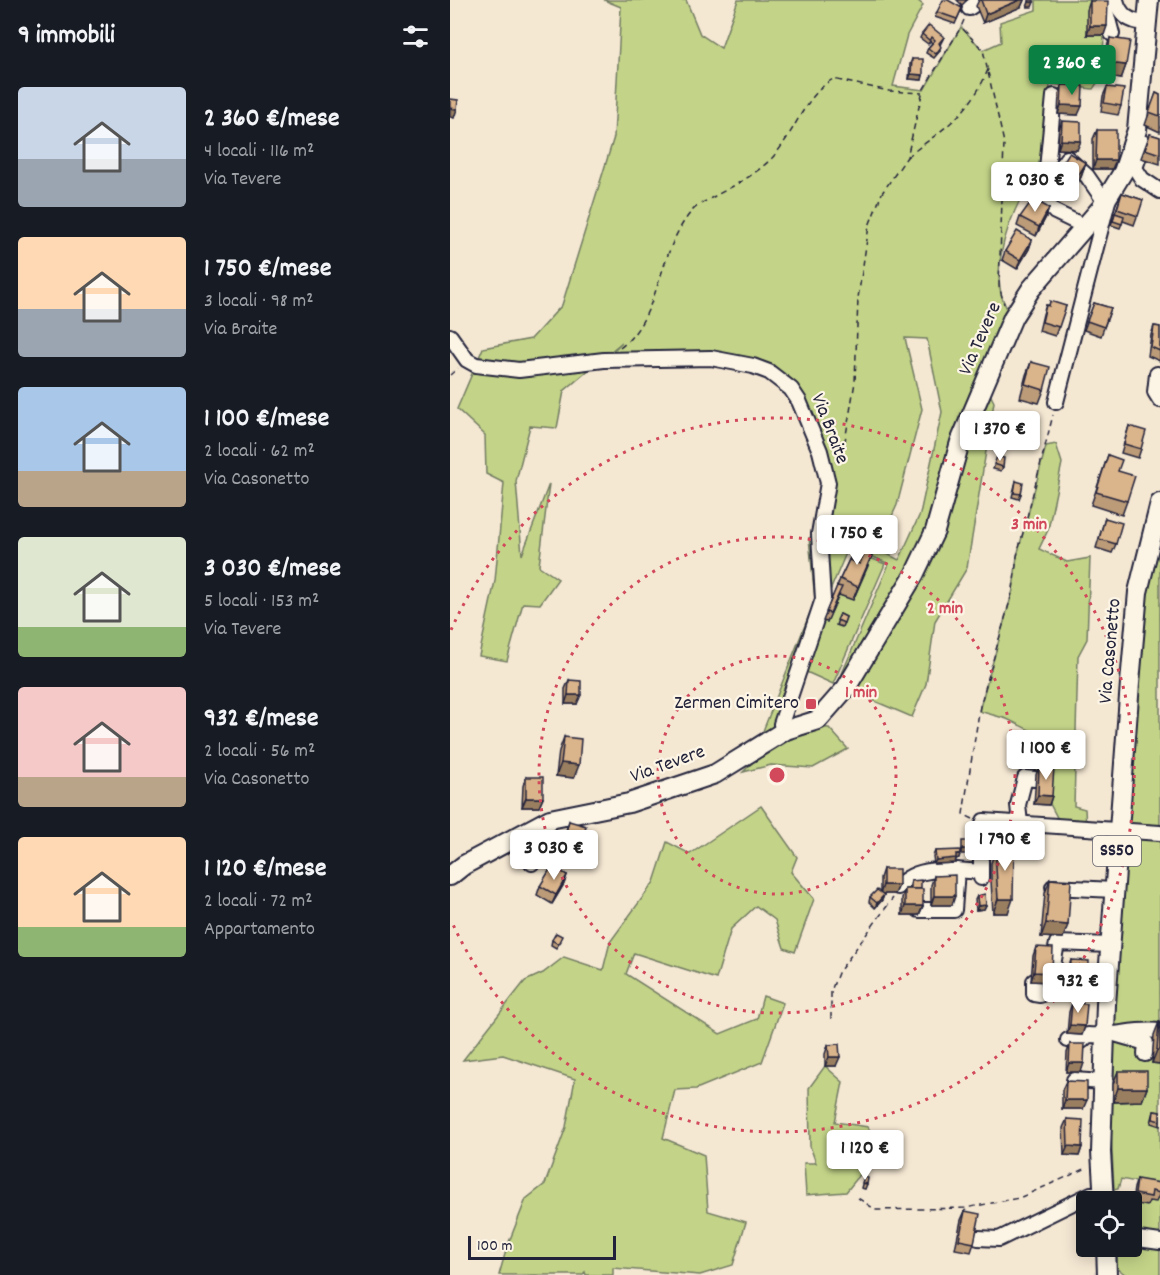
<!DOCTYPE html>
<html lang="it">
<meta charset="utf-8">
<style>
:root{--surface:#171b24;--page:#20242c;--text:#f1f3f6;--muted:#9ea1a6;--accent:#0b8043}
body{margin:0;font-family:Dekko,sans-serif;background:var(--page);color:var(--text);height:100vh;display:flex;flex-direction:column;font-size:22px;white-space:nowrap}
*{box-sizing:border-box;margin:0}
p{font-size:20px;color:var(--muted)}
.icon{flex:none;width:33px;height:33px;fill:none;stroke:currentColor;stroke-width:2;stroke-linecap:round;stroke-linejoin:round}
.map{position:relative;flex:1;overflow:hidden}
.side{display:flex;flex-direction:column;background:var(--surface);width:450px}
.side>*{flex:none}
.tools{position:absolute;left:626px;top:1191px;display:grid;gap:12px}
.tools a{display:grid;place-items:center;width:66px;height:66px;border-radius:6px;background:var(--surface);box-shadow:0 3px 15px #0003;font-size:30px}
.scale{position:absolute;left:18px;bottom:15px;width:148px;box-sizing:border-box;padding-left:6px;border:3px solid #22223b;border-top:0;font-size:16px;line-height:21px;white-space:nowrap;color:#22223b;-webkit-text-stroke:4px #fcf5e5;paint-order:stroke}
.price{position:absolute;translate:-50% -51px;padding:0 14px;border-radius:6px;background:#fff;color:#222;font-size:20px;line-height:39px;filter:drop-shadow(0 2px 3px #0008)}
.price::after{content:'';position:absolute;left:50%;top:36px;width:18px;height:14px;margin-left:-9px;background:inherit;clip-path:polygon(0 0,100% 0,50% 100%)}
.price.current{background:var(--accent);color:#fff}
ul{padding:0;list-style:none}
li{display:flex;align-items:center;gap:18px;height:150px;padding:0 18px}
li span{display:grid;place-items:center;flex:none;width:168px;height:120px;border-radius:6px;color:#555}
li>.icon{margin-inline-start:auto}
span .icon{width:72px;height:72px;fill:#fffc;stroke-width:1}
li b{font-size:26px}
h2{display:flex;justify-content:space-between;align-items:center;height:72px;padding:0 18px;font-size:26px}
main{display:flex;flex:1;min-height:0}
.map>svg:first-child{display:block}
.green{fill:#c3d488;stroke:#727b62;stroke-width:1.5;fill-rule:evenodd}
.lines{fill:none;stroke-linecap:round;stroke-linejoin:round}
.minor-casing{stroke:#22223b;stroke-width:18}
.major-casing{stroke:#22223b;stroke-width:22}
.path{stroke:#22223b;stroke-width:1.5;stroke-dasharray:6 4.5;stroke-linecap:butt}
.minor{stroke:#fcf5e5;stroke-width:14}
.major{stroke:#fcf5e5;stroke-width:18}
.wall{fill:#bb9b78;stroke:#22223b;stroke-width:1.5}
.shaded-wall{fill:#997e61;stroke:#22223b;stroke-width:1.5}
.building{fill:#dab48b;stroke:#22223b;stroke-width:1.5}
.ring{fill:none;stroke:#d1495b;stroke-width:3;stroke-dasharray:3 6}
.poi-dot{fill:#d1495b;stroke:#fcf5e5;stroke-width:2}
.labels{text-anchor:middle;dominant-baseline:central;stroke-width:4.5;stroke-linejoin:round;paint-order:stroke}
.shield{fill:#fcf5e5;stroke:#63616e;stroke-width:1.5}
.shield-label{font-size:18px;font-weight:bold;fill:#22223b}
.street-label{font-size:20px;fill:#22223b;stroke:#fcf5e5}
.poi-label{font-size:20px;fill:#22223b;stroke:#fcf5e5;text-anchor:end}
.centre{fill:#d1495b;stroke:#fcf5e5;stroke-width:3}
.ring-label{font-size:18px;text-anchor:middle;font-weight:bold;fill:#d1495b;stroke:#fcf5e5;stroke-width:4.5;stroke-linejoin:round;paint-order:stroke}
</style>
<main>
<section class="side">
<h2>9 immobili<svg class="icon" aria-label="filters" viewBox="0 0 24 24"><path d="M4 7h16M4 17h16"/><circle cx="9" cy="7" r="2"/><circle cx="15" cy="17" r="2"/></svg></h2>
<ul>
<li><span style="background:linear-gradient(#c9d6e8 60%,#9aa5b1 0)"><svg class="icon" aria-label="home" viewBox="0 0 24 24"><path d="M3 11l9-7 9 7M6 9v11h12V9"/></svg></span><div><b>2 360 €/mese</b><p>4 locali · 116 m²</p><p>Via Tevere</p></div></li>
<li><span style="background:linear-gradient(#ffd9b3 60%,#9aa5b1 0)"><svg class="icon" aria-label="home" viewBox="0 0 24 24"><path d="M3 11l9-7 9 7M6 9v11h12V9"/></svg></span><div><b>1 750 €/mese</b><p>3 locali · 98 m²</p><p>Via Braite</p></div></li>
<li><span style="background:linear-gradient(#a9c7e8 70%,#b9a48a 0)"><svg class="icon" aria-label="home" viewBox="0 0 24 24"><path d="M3 11l9-7 9 7M6 9v11h12V9"/></svg></span><div><b>1 100 €/mese</b><p>2 locali · 62 m²</p><p>Via Casonetto</p></div></li>
<li><span style="background:linear-gradient(#dfe7d0 75%,#8fb573 0)"><svg class="icon" aria-label="home" viewBox="0 0 24 24"><path d="M3 11l9-7 9 7M6 9v11h12V9"/></svg></span><div><b>3 030 €/mese</b><p>5 locali · 153 m²</p><p>Via Tevere</p></div></li>
<li><span style="background:linear-gradient(#f6c9c9 75%,#b9a48a 0)"><svg class="icon" aria-label="home" viewBox="0 0 24 24"><path d="M3 11l9-7 9 7M6 9v11h12V9"/></svg></span><div><b>932 €/mese</b><p>2 locali · 56 m²</p><p>Via Casonetto</p></div></li>
<li><span style="background:linear-gradient(#ffd9b3 75%,#8fb573 0)"><svg class="icon" aria-label="home" viewBox="0 0 24 24"><path d="M3 11l9-7 9 7M6 9v11h12V9"/></svg></span><div><b>1 120 €/mese</b><p>2 locali · 72 m²</p><p>Appartamento</p></div></li>
</ul>
</section>
<div class="map">
<svg width="710" height="1275" viewBox="0 0 710 1275">
<rect width="100%" height="100%" fill="#f5e8d3"/>
<filter id="ink" filterUnits="userSpaceOnUse"><feTurbulence type="fractalNoise" baseFrequency=".0167" numOctaves="2"/><feDisplacementMap in="SourceGraphic" scale="12" xChannelSelector="R" yChannelSelector="G"/><feConvolveMatrix kernelMatrix="1 2 1 2 8 2 1 2 1" color-interpolation-filters="sRGB"/></filter>
<g filter="url(#ink)">
<g class="green">
<path d="M154,0H236L250,34L271,48L288,0H467L473,5L457,35L443,86L474,90L511,27L533,50L551,42L550,22L586,10V0H648L637,34L654,35L652,76L643,89L600,84L591,203L573,194C555,228 535,285 563,317L535,384L544,402L517,568L485,621L476,684L462,717L387,685L439,564L399,546L323,726L379,728L398,749L363,768L321,765L293,772L317,748L313,731L365,600L359,538L370,529L378,483L349,401L303,366L154,360L172,342L114,391L107,428L80,426L66,481L72,555L99,484L89,566L108,579L90,604L73,603L57,661L29,656L45,581L54,483L36,474L35,435L7,409L33,348L81,339L112,305L164,137L171,7ZM455,338L477,339L492,412L470,514L449,560L427,549L447,505L472,409Z"/>
<path d="M606,444L612,463L598,530L589,549L617,562L640,558L637,639L628,656L624,806L635,809L636,827L611,825L599,802L601,776L570,775L572,762L590,760L602,741L557,719L529,711L563,590L567,556L596,446Z"/>
<path d="M710,528V1240L681,1236V1202L698,1200L707,1186L671,1179L668,1189L664,1190L660,1113L661,1030L683,645Z"/>
<path d="M403,551L435,564L383,684L352,670Z"/>
<path d="M311,806L347,857L341,872L364,899L345,952L334,948L325,920L306,906L281,929L266,979L184,953L176,974L270,1034L307,1019L313,996L333,1003L312,1062L246,1089L225,1090L213,1138L254,1155L258,1211L296,1222L283,1265L250,1275L163,1268V1275H136L135,1272L132,1275H49L57,1247L76,1199L95,1184L116,1127L125,1079L53,1055L13,1060L75,981L93,973L114,957L153,970L160,942L204,882L217,842L240,854Z"/>
<path d="M375,1066L393,1082L385,1122L418,1127L430,1150L396,1192L356,1195L354,1163H366L360,1146L359,1088Z"/>
<path d="M681,1243L710,1246V1275H676L667,1268V1247L681,1246Z"/>
</g>
<g class="lines">
<g class="minor-casing">
<g id="minor">
<path d="M653,0L662,34"/>
<path d="M666,0C670,16 680,22 696,23"/>
<path d="M519,8L531,0"/>
<path d="M604,96L594,200L605,212L636,227"/>
<path d="M684,140L694,143L685,168L692,179L710,191"/>
<path d="M596,189L617,158L637,176L655,202"/>
<path d="M0,336L17,360L26,365L69,370L154,360L261,358L303,366L319,372L341,389L349,401L370,451L378,483L369,534L373,599L331,724L333,732"/>
<path d="M707,374L705,392L710,400"/>
<path d="M606,402L658,201"/>
<path d="M570,823L568,805L575,778L585,779"/>
<path d="M82,863L100,819"/>
<path d="M531,878V830L534,821L710,833"/>
<path d="M448,887C467,864 505,870 531,872"/>
<path d="M603,887L664,890"/>
<path d="M469,910H504L507,870"/>
<path d="M584,981V994L590,995L599,988L607,943L660,945"/>
<path d="M637,981L657,982"/>
<path d="M668,1035L696,1043L695,1054"/>
<path d="M618,1040L632,1041L638,1035C663,1037 685,1028 710,1031"/>
<path d="M624,1080L653,1082"/>
<path d="M528,1238L549,1239L641,1194H653"/>
<path d="M681,1238L710,1242"/>
</g>
</g>
<g class="major-casing">
<g id="major">
<path d="M0,876L14,865L100,819L179,803L265,774L336,730L368,720L396,688L464,575L485,531L510,442L563,317L581,289L651,208L673,172L687,130L699,0"/>
<path d="M654,1202L651,1152L656,1004L680,683L688,592L710,503"/>
<path d="M656,1246L657,1275"/>
</g>
</g>
<g class="path">
<path d="M514,20L511,27L533,50L554,143L549,286L554,304"/>
<path d="M457,157C494,128 521,114 539,67"/>
<path d="M170,348C212,315 207,251 242,211C247,205 258,200 265,196C285,185 305,175 322,158C345,133 354,96 383,79L439,91L472,93"/>
<path d="M0,375L8,368"/>
<path d="M386,462L395,441L405,382L408,298L419,226L432,193L457,157L473,90L511,27"/>
<path d="M523,819L513,814L530,706L563,590L567,556L603,415"/>
<path d="M381,1019V991L388,973L443,898"/>
<path d="M408,1198L426,1210L515,1208L569,1198L637,1168"/>
</g>
<use href="#minor" class="minor"/>
<use href="#major" class="major"/>
</g>
<g class="wall">
<path d="M507,0H517L512,5Z"/>
<path d="M529,0H574L571,7L533,23L526,6Z"/>
<path d="M640,1L654,35H637V10Z"/>
<path d="M512,8L505,24L485,17L487,12Z"/>
<path d="M472,34L494,37L490,45V51L484,58L476,53L478,48L482,43L480,41L478,44L470,38Z"/>
<path d="M660,38L676,65L671,79L652,76L655,52Z"/>
<path d="M462,59L473,75L472,80L459,79L460,64Z"/>
<path d="M612,85L628,115L608,114L609,94Z"/>
<path d="M657,87L671,106L668,115L651,112L653,96Z"/>
<path d="M706,93L710,95V132L695,125Z"/>
<path d="M612,121L627,150L608,149L609,130Z"/>
<path d="M647,130L662,169H643V139Z"/>
<path d="M700,134L710,137V164L691,158Z"/>
<path d="M636,163L631,177L618,198L601,187L606,173Z"/>
<path d="M672,193L693,200L684,225L673,221L670,228L661,225Z"/>
<path d="M599,208L596,217L586,236L567,226L570,217Z"/>
<path d="M582,240L579,249L567,269L552,260L555,251Z"/>
<path d="M644,303L661,308L651,336L634,330Z"/>
<path d="M596,305L616,306L605,336L589,331L593,314Z"/>
<path d="M704,326L710,327V361L698,356L701,335Z"/>
<path d="M581,362L594,390L589,403L570,398L576,375Z"/>
<path d="M679,426L691,449L688,458L671,453Z"/>
<path d="M658,455L668,471L677,501L672,515L641,505Z"/>
<path d="M547,457L553,467L551,471L543,469Z"/>
<path d="M566,481L571,494L569,499L562,497Z"/>
<path d="M655,518L666,544L662,553L646,548Z"/>
<path d="M413,548L423,552L403,600L389,595L377,622L373,621L390,579L399,560L404,549Z"/>
<path d="M390,614L396,617L392,627L386,625Z"/>
<path d="M119,680L127,704H115V689Z"/>
<path d="M114,737L124,778L106,776L109,751Z"/>
<path d="M589,766L602,796L599,805L584,804L586,775Z"/>
<path d="M76,777L93,798L89,807H72L73,786Z"/>
<path d="M119,821L130,848L127,857L109,852Z"/>
<path d="M545,824H561L558,913H543L541,881V863L543,857V829Z"/>
<path d="M485,851L510,854L509,858L506,859L505,863L484,864L483,856Z"/>
<path d="M433,869L449,885L445,894H432L434,895L432,900L425,908L419,902L420,897L430,892V878Z"/>
<path d="M117,875L114,884L102,904L87,895L90,886Z"/>
<path d="M484,876L502,905H481V885Z"/>
<path d="M600,879L613,938L591,937L595,893Z"/>
<path d="M461,881L473,906L469,915H452V898L455,889H459Z"/>
<path d="M527,896L536,905L534,909L526,910L525,900Z"/>
<path d="M102,940L111,941L106,948L101,945Z"/>
<path d="M586,947L599,982L581,981L583,956Z"/>
<path d="M621,960L638,982L635,991L617,990L618,969Z"/>
<path d="M622,1003L635,1026L632,1035L617,1034L619,1012Z"/>
<path d="M709,1022H710V1064L702,1063L704,1035Z"/>
<path d="M620,1044L631,1072H616L617,1053Z"/>
<path d="M378,1045L386,1066H375V1054Z"/>
<path d="M668,1071L697,1088L692,1101L663,1102V1084Z"/>
<path d="M616,1081L633,1109H612V1090Z"/>
<path d="M704,1111L710,1112V1126L701,1123Z"/>
<path d="M617,1119L632,1147L629,1156L614,1155L613,1128Z"/>
<path d="M414,1177L417,1184L415,1189L411,1188Z"/>
<path d="M687,1179L710,1193L706,1202L699,1201L697,1206L682,1203L684,1188Z"/>
<path d="M515,1211L524,1243L521,1252L505,1249L511,1220Z"/>
</g>
<g class="shaded-wall">
<path d="M570,0H574L571,7L533,23L536,14Z"/>
<path d="M579,2H584L582,7H577Z"/>
<path d="M640,26H657L654,35H637Z"/>
<path d="M657,63L676,65L671,79L652,76Z"/>
<path d="M461,74L473,75L472,80L459,79Z"/>
<path d="M611,105L632,106L628,115L608,114Z"/>
<path d="M0,108L7,109L4,118L0,117Z"/>
<path d="M611,140L631,141L627,150L608,149Z"/>
<path d="M646,160H666L662,169H643Z"/>
<path d="M636,163L631,177L618,198L623,184Z"/>
<path d="M599,208L596,217L586,236L589,227Z"/>
<path d="M582,240L579,249L567,269L570,260Z"/>
<path d="M423,552L418,566L403,600L408,587Z"/>
<path d="M118,695H131L127,704H115Z"/>
<path d="M111,763L129,765L124,778L106,776Z"/>
<path d="M588,795L602,796L599,805L584,804Z"/>
<path d="M76,798H93L89,807H72Z"/>
<path d="M512,849H519L517,854H510Z"/>
<path d="M506,854H510L509,858L506,859L505,863L484,864L486,860Z"/>
<path d="M117,875L114,884L102,904L106,895Z"/>
<path d="M433,885H449L445,894H430Z"/>
<path d="M434,895L432,900L425,908L427,903Z"/>
<path d="M484,896H505L502,905H481Z"/>
<path d="M548,899H563L558,913H543Z"/>
<path d="M536,905L534,909L526,910L528,906Z"/>
<path d="M455,906H473L469,915H452Z"/>
<path d="M596,923L618,925L613,938L591,937Z"/>
<path d="M584,972L602,973L599,982L581,981Z"/>
<path d="M620,981L638,982L635,991L617,990Z"/>
<path d="M620,1025L635,1026L632,1035L617,1034Z"/>
<path d="M707,1050H710V1064L702,1063Z"/>
<path d="M379,1057H390L386,1066H375Z"/>
<path d="M619,1063H634L631,1072H616Z"/>
<path d="M668,1088H697L692,1101L663,1102Z"/>
<path d="M615,1100H637L633,1109H612Z"/>
<path d="M618,1146L632,1147L629,1156L614,1155Z"/>
</g>
<g class="building">
<path d="M493,0H498L512,8L507,19L487,12Z"/>
<path d="M531,0H570L536,14Z"/>
<rect x="579" y="0" width="5" height="2"/>
<path d="M640,1H658L657,26H640Z"/>
<path d="M479,25L494,37L489,43L491,47L486,54L478,48L485,40L482,37L479,40L472,34Z"/>
<path d="M660,38L680,41L676,65L657,63Z"/>
<path d="M462,59H473V75L461,74Z"/>
<path d="M612,85L633,86L632,106L611,105Z"/>
<path d="M657,87L674,89L671,106L654,103Z"/>
<path d="M706,93L710,95V116L699,112Z"/>
<path d="M0,99L8,100L7,109L0,108Z"/>
<path d="M612,121L631,122V141L611,140Z"/>
<path d="M647,130H666V160H646Z"/>
<path d="M700,134L710,137V154L695,149Z"/>
<path d="M619,153L636,163L623,184L606,173Z"/>
<path d="M672,193L693,200L688,216L667,209Z"/>
<path d="M583,199L599,208L589,227L570,217Z"/>
<path d="M665,213L674,216L672,224L663,221Z"/>
<path d="M567,231L582,240L570,260L555,251Z"/>
<path d="M600,301L616,306L609,327L592,322L596,305L599,306Z"/>
<path d="M644,303L661,308L654,327L637,321Z"/>
<path d="M704,326L710,327V351L701,347Z"/>
<path d="M581,362L600,367L594,390L575,384Z"/>
<path d="M679,426L696,431L691,449L674,444Z"/>
<path d="M658,455L672,460L668,471L685,476L677,501L646,492Z"/>
<path d="M547,457L554,458L553,467L544,464Z"/>
<path d="M566,481L573,483L571,494L564,493Z"/>
<path d="M655,518L672,523L666,544L649,539Z"/>
<path d="M408,538L416,541L413,548L423,552L408,587L390,579L399,560L410,564L414,553L404,549Z"/>
<path d="M387,586L392,587L380,613L376,612Z"/>
<path d="M390,614L396,617L394,623L387,620Z"/>
<path d="M119,680L131,681V695H118Z"/>
<path d="M114,737L131,739L129,765L111,763Z"/>
<path d="M589,766L604,767L602,796L588,795Z"/>
<rect x="76" y="777" width="17" height="21"/>
<path d="M119,821L136,826L130,848L113,843Z"/>
<path d="M545,824H561L560,826L546,827L545,831Z"/>
<path d="M562,826V846H548L546,849V827Z"/>
<rect x="512" y="841" width="7" height="8"/>
<path d="M548,846H564L563,899H548L546,867V850Z"/>
<path d="M510,850V854H506V858L486,860L485,851Z"/>
<path d="M102,866L117,875L106,895L90,886Z"/>
<rect x="433" y="869" width="16" height="16"/>
<path d="M505,875V896H484V876Z"/>
<path d="M600,879L621,881L618,925L596,923Z"/>
<path d="M471,880V889H461V881Z"/>
<rect x="455" y="889" width="18" height="17"/>
<path d="M427,890L434,895L427,903L420,897Z"/>
<path d="M535,894L536,905L528,906L527,896Z"/>
<path d="M106,933L112,936L108,944L102,940Z"/>
<path d="M586,947L603,948L602,973L584,972Z"/>
<path d="M621,960L639,961L638,982L620,981Z"/>
<path d="M622,1003L637,1004L635,1026L620,1025Z"/>
<path d="M709,1022H710V1050H707Z"/>
<path d="M389,1044L390,1057H379L378,1045Z"/>
<path d="M620,1044H635L634,1063H619Z"/>
<rect x="668" y="1071" width="29" height="17"/>
<path d="M616,1081L637,1082V1100H615Z"/>
<path d="M704,1111L710,1112V1121L703,1119Z"/>
<path d="M617,1119L633,1120L632,1147L618,1146Z"/>
<path d="M414,1177L418,1178L417,1184L412,1183Z"/>
<path d="M687,1179L710,1183V1193L702,1191L701,1197L685,1194Z"/>
<path d="M515,1211L530,1214L524,1243L509,1240Z"/>
</g>
</g>
<g class="ring">
<circle cx="327" cy="775" r="119"/>
<circle cx="327" cy="775" r="238"/>
<path d="M1 630A357 357 0 1 1 1 920"/>
</g>
<rect class="poi-dot" x="355" y="698" width="12" height="12" rx="3"/>
<g class="labels">
<rect class="shield" x="643" y="836" width="48" height="30" rx="4.5"/>
<g class="shield-label">
<text x="667" y="851">SS50</text>
</g>
<g class="street-label">
<text transform="translate(531 339) rotate(-66)">Via Tevere</text>
<text transform="translate(379 429) rotate(69)">Via Braite</text>
<text transform="translate(661 651) rotate(-85)">Via Casonetto</text>
<text transform="translate(218 765) rotate(-20)">Via Tevere</text>
</g>
<g class="poi-label">
<text x="349" y="704">Zermen Cimitero</text>
</g>
</g>
<circle cx="327" cy="775" r="9" class="centre"/>
<g class="ring-label">
<text x="579" y="529">3 min</text>
<text x="495" y="613">2 min</text>
<text x="411" y="697">1 min</text>
</g>
</svg>
<div class="tools">
<a><svg class="icon" aria-label="locate" viewBox="0 0 24 24"><circle cx="12" cy="12" r="6"/><path d="M12 2v4M12 18v4M2 12h4M18 12h4"/></svg></a>
</div>
<div class="scale">100 m</div>
<b class="price current" style="left:622px;top:96px">2 360 €</b>
<b class="price" style="left:585px;top:213px">2 030 €</b>
<b class="price" style="left:550px;top:462px">1 370 €</b>
<b class="price" style="left:407px;top:566px">1 750 €</b>
<b class="price" style="left:596px;top:781px">1 100 €</b>
<b class="price" style="left:555px;top:872px">1 790 €</b>
<b class="price" style="left:104px;top:881px">3 030 €</b>
<b class="price" style="left:628px;top:1014px">932 €</b>
<b class="price" style="left:415px;top:1181px">1 120 €</b>
</div>
</main>
